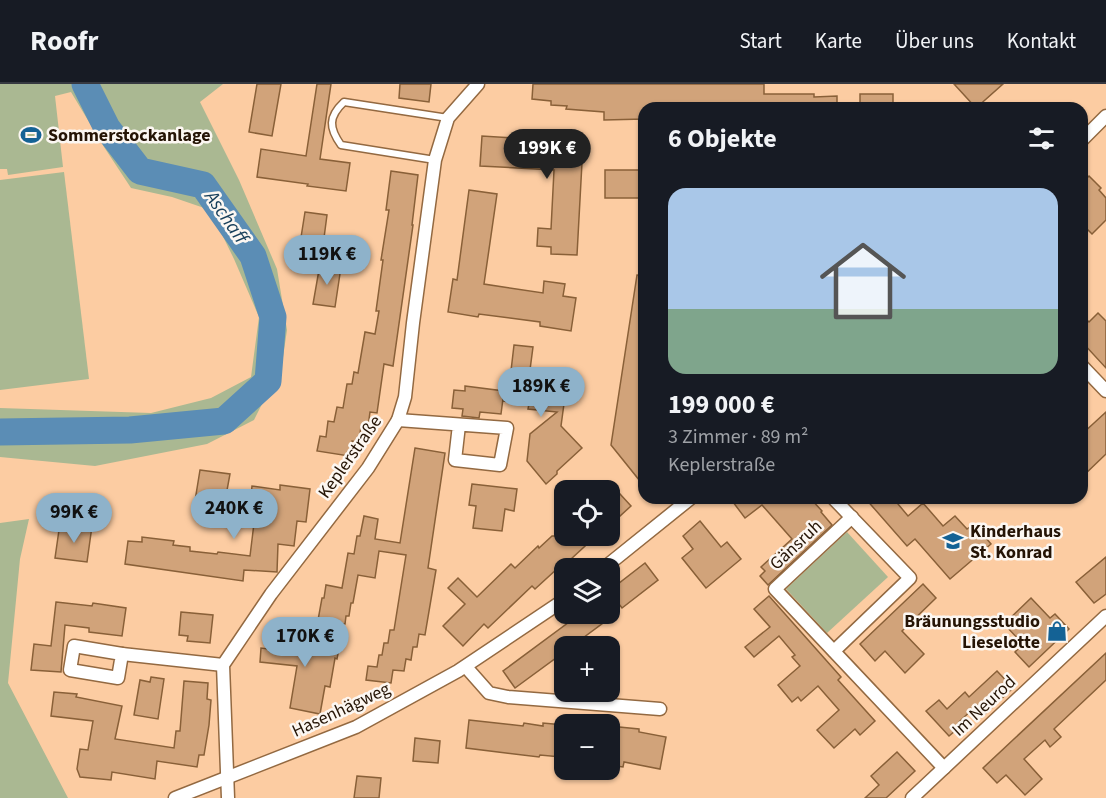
<!DOCTYPE html>
<html lang="de">
<meta charset="utf-8">
<style>
:root{--surface:#171b24;--page:#242831;--text:#f1f3f6;--muted:#9ea1a6;--line:#363941;--accent:#8eb2ca}
body{margin:0;font-family:"Source Sans 3",sans-serif;background:var(--page);color:var(--text);height:100vh;display:flex;flex-direction:column;font-size:22px;white-space:nowrap}
*{box-sizing:border-box;margin:0}
p{font-size:20px;color:var(--muted)}
.icon{flex:none;width:33px;height:33px;fill:none;stroke:currentColor;stroke-width:2;stroke-linecap:round;stroke-linejoin:round}
.map{position:relative;flex:1;overflow:hidden}
.panel{position:absolute;left:638px;top:18px;width:450px;height:402px;display:flex;flex-direction:column;background:var(--surface);border-radius:18px;box-shadow:0 2px 4px #0004}
.panel>*{flex:none}
.controls{position:absolute;left:554px;top:396px;display:grid;gap:12px}
.controls a{display:grid;place-items:center;width:66px;height:66px;border-radius:12px;background:var(--surface);box-shadow:0 2px 4px #0004;font-size:30px}
.price{position:absolute;translate:-50% -51px;padding:0 14px;border-radius:21px;background:var(--accent);color:#111;font-size:20px;line-height:39px;filter:drop-shadow(0 2px 3px #0008)}
.price::after{content:'';position:absolute;left:50%;top:36px;width:18px;height:14px;margin-left:-9px;background:inherit;clip-path:polygon(0 0,100% 0,50% 100%)}
.price.selected{background:#222;color:#fff}
ul{padding:0;list-style:none}
li{display:grid;align-content:center;gap:12px;height:318px;padding:0 30px}
li+li{border-top:2px solid var(--line)}
li span{display:grid;place-items:center;height:186px;border-radius:18px;color:#555}
li>.icon{margin-inline-start:auto}
span .icon{width:108px;height:108px;fill:#fffc;stroke-width:1}
li b{font-size:26px}
h2{display:flex;justify-content:space-between;align-items:center;height:72px;padding:0 30px;font-size:26px}
header{display:flex;align-items:center;gap:36px;box-sizing:border-box;height:84px;padding:0 30px;background:var(--surface);border-bottom:2px solid var(--line)}
header strong{font-size:28px}
nav{display:flex;gap:33px;margin-inline-start:auto;font-size:21px}
.map>svg:first-child{display:block}
.green{fill:#aab892}
.lines{fill:none;stroke-linecap:round;stroke-linejoin:round}
.river{stroke:#5b8db5;stroke-width:27}
.building{fill:#d1a37a;stroke:#896038;stroke-width:1.5}
.lane-casing{stroke:#936941;stroke-width:9}
.street-casing{stroke:#936941;stroke-width:15}
.lane{stroke:#fff;stroke-width:6}
.street{stroke:#fff;stroke-width:12}
.labels{text-anchor:middle;dominant-baseline:central;stroke-width:5;stroke-linejoin:round;paint-order:stroke}
.poi-label{font-size:18px;font-weight:bold;fill:#251405;stroke:#fcf7f2;text-anchor:start}
.street-label{font-size:18px;fill:#251405;stroke:#fcf7f2}
.water-label{font-size:20px;font-style:italic;fill:#163e5a;stroke:#fcf7f2}
</style>
<header>
<strong>Roofr</strong>
<nav><a>Start</a><a>Karte</a><a>Über uns</a><a>Kontakt</a></nav>
</header>
<div class="map">
<svg width="1106" height="714" viewBox="0 0 1106 714">
<rect width="100%" height="100%" fill="#fccca2"/>
<g class="green">
<path d="M0,0H223L200,18L239,96L277,185L287,246L282,280L254,336L207,360L95,382L0,373V324L151,329L211,314L251,293L259,233L234,175L210,126L172,113L131,104L104,63L71,8L55,12L63,83L8,91L7,85H0Z"/>
<path d="M64,88L89,295L0,306V96Z"/>
<path d="M29,435L20,475L8,599L68,714H0V439Z"/>
<path d="M847,448L888,493L827,549L786,505Z"/>
</g>
<g class="lines">
<path class="river" d="M0,348L130,346L224,337L268,297L273,233L253,172L203,101L140,87L107,44L85,0"/>
</g>
<g class="building">
<path d="M257,0H281L272,52L249,48Z"/>
<path d="M317,0H331L320,75L350,79L346,107L307,102L308,100L257,93L261,65L306,72Z"/>
<path d="M400,0H431L429,18L399,14Z"/>
<path d="M533,0H764V10H814V13L837,12V24H783V22H669V24H644V35L604,36V28L566,25L567,22L551,21V17L532,15Z"/>
<path d="M954,0H1003L976,24Z"/>
<rect x="860" y="10" width="33" height="14"/>
<path d="M550,47L572,48L571,59L583,60L577,171L551,170V163L537,162L538,144L551,145L554,86L480,82L482,52L549,56Z"/>
<rect x="605" y="86" width="37" height="28"/>
<path d="M391,87L418,91L412,141H413L393,282L384,280L377,329L370,328L368,343L361,342L359,358L352,357L349,372L317,367L320,352L326,353L328,337L334,338L337,323L343,324L347,300H352L354,288L358,289L365,248L375,250L379,227H376L383,176H381L389,126H386Z"/>
<path d="M1089,92L1101,104L1099,106L1106,114V136L1092,150L1082,140V99Z"/>
<path d="M469,106L497,110L484,200L543,209L544,197L565,200L563,212L576,214L571,247L540,242V238L479,230L478,233L448,228L453,195L457,196Z"/>
<path d="M305,128L327,131L322,169L299,166Z"/>
<path d="M320,180L341,183L335,223L313,220Z"/>
<path d="M637,191L644,192V338L641,353L644,355V402L611,361Z"/>
<path d="M1098,229L1106,237V284L1082,258V242L1087,236L1089,238Z"/>
<path d="M514,261L533,263L528,301L566,305L561,342L582,364L557,387V390L546,400L527,377L530,350L557,328L528,325L529,320L503,317L505,304H509Z"/>
<path d="M465,302L504,307L501,330L480,328L479,334L462,332L463,325L452,324L454,306L465,307Z"/>
<path d="M1106,328V370L1082,393V350Z"/>
<path d="M415,364L445,369L428,484L436,486L425,551L419,550L417,563H413L411,576L406,575L404,587L393,586L391,599L366,596L368,582L377,583L379,571H382L384,559H388L390,546H394L406,471L379,467L375,494L358,491L353,519H351L349,532H346L345,540L318,536L322,514H324L326,501L342,504L348,469L354,470L357,452H360L364,432L378,435L375,455L400,459Z"/>
<path d="M200,386L230,390L223,428L194,423Z"/>
<path d="M609,398L631,422L609,442Z"/>
<path d="M472,400L517,405L514,427L505,425L502,447L473,444L476,422L469,421Z"/>
<path d="M280,401L310,405L306,438L297,437L294,462L278,460L277,488L244,486L243,497L125,480L128,457L142,458V453L174,457L173,461L190,463V467L217,470L218,468L250,472L255,431H249L252,402L280,406Z"/>
<path d="M730,414H810L822,427L821,428L832,441L768,501L760,492L765,487L761,483L792,455L762,421L745,434Z"/>
<path d="M865,414H893L908,432L923,419L943,442L955,432L967,445L974,440L991,460L950,495L915,455L907,462Z"/>
<path d="M700,437L721,463L727,458L741,475L706,504L682,474L693,465L683,452Z"/>
<path d="M79,441L92,442L87,478L55,474L59,446L78,448Z"/>
<path d="M552,452H596L559,486L558,484L535,505L532,502L488,544L484,540L463,562L443,542L465,520L448,504L458,494L477,513L511,480L515,484L538,462L539,464Z"/>
<path d="M1106,473V510L1094,519L1076,498Z"/>
<path d="M645,479L658,496L622,524L609,507Z"/>
<path d="M923,500L936,514L902,547L924,570L905,589L885,567L875,577L860,560Z"/>
<path d="M769,512L841,593L838,596L875,637L860,651L855,645L834,664L817,646L839,626L818,602L801,617L798,613L792,618L778,601L800,582L792,573L795,571L779,552L754,573L745,563L770,543L754,525Z"/>
<path d="M1031,514L1050,534L1055,530L1069,545L1029,583L1015,568L1023,560L1004,540Z"/>
<path d="M56,518L92,522L93,519L126,524L122,552L89,548V544L65,541L61,588L31,586L34,560L51,562Z"/>
<path d="M181,528L213,531L210,559L187,557L188,552L179,551Z"/>
<path d="M580,530H596L603,539L572,562H564V568L515,604L503,587Z"/>
<path d="M270,551L340,559L337,575L335,574L330,603L325,602L320,630L290,624L297,582L260,578L261,564L268,565Z"/>
<path d="M1106,569V596L1054,645L1061,653L1050,663L1045,656L1024,675L1042,695L1025,711L1006,691L997,699L983,684Z"/>
<path d="M997,587L1013,604L985,630L977,621L959,638L962,641L949,652L926,627L939,616L947,625L965,608L969,613Z"/>
<path d="M151,593L164,595L158,635L134,631L140,596L150,598Z"/>
<path d="M184,597L208,599L207,615L211,616L209,641L204,671H199L197,683L157,677L155,695L112,688L111,696L80,693L77,685L80,665L88,666L93,637L51,632L54,608L77,610L76,613L122,622L115,655L174,664L176,647H180Z"/>
<path d="M469,636L523,642L524,639L543,642V639L564,641L561,673L540,671L539,673L466,664Z"/>
<path d="M609,642L639,645V648L666,653L660,685L624,678L623,683L609,681Z"/>
<path d="M415,654L440,657L438,679L413,677Z"/>
<path d="M897,668L915,687L886,714H865L879,701L871,692Z"/>
<path d="M357,692L381,694L379,714H354Z"/>
</g>
<g class="lines">
<g class="lane-casing">
<path id="lane" d="M435,76L341,61C329,44 328,33 344,18L448,34"/>
</g>
<g class="street-casing">
<g id="street">
<path d="M1082,56L1106,32"/>
<path d="M1082,282L1106,307"/>
<path d="M398,336L507,344L500,381L455,376L459,341"/>
<path d="M833,414L910,494L834,567"/>
<path d="M852,433L775,505L944,684"/>
<path d="M604,484L691,414"/>
<path d="M74,562L122,570L118,594L70,586Z"/>
<path d="M122,570L223,581"/>
<path d="M466,583L489,609L508,613L660,625"/>
<path d="M175,714L356,643L458,587L564,516"/>
<path d="M228,714L223,581L271,510L368,384L398,336L405,313L413,239L435,76L448,34L478,0"/>
<path d="M912,714L1106,532"/>
</g>
</g>
<use href="#lane" class="lane"/>
<use href="#street" class="street"/>
</g>
<defs>
<g id="stadium-bare" transform="scale(1.62)"><path d="M0-5a6.5 5 0 1 0 0 10a6.5 5 0 1 0 0-10ZM-3.5-1.8h7v3.6h-7Z" fill="#146295" stroke="#fcf7f2" stroke-width="2.5" paint-order="stroke"/></g>
<g id="school-bare" transform="scale(1.62)"><path d="M0-5L7-2L0 1L-7-2ZM-4 1L0 2.5L4 1V4Q0 6-4 4Z" fill="#146295" stroke="#fcf7f2" stroke-width="2.5" paint-order="stroke"/></g>
<g id="shop-bare" transform="scale(1.62)"><path d="M-5-2.5h2.3a2.7 3.5 0 0 1 5.4 0H5L5.5 6h-11ZM-1.5-2.5h3a1.5 2.3 0 0 0-3 0Z" fill="#146295" stroke="#fcf7f2" stroke-width="2.5" paint-order="stroke"/></g>
</defs>
<g fill-rule="evenodd">
<use href="#stadium-bare" x="31" y="51"/>
<use href="#school-bare" x="953" y="457"/>
<use href="#shop-bare" x="1057" y="547"/>
</g>
<g class="labels">
<g class="poi-label">
<text x="48" y="51">Sommerstockanlage</text>
<text x="970" y="447">Kinderhaus<tspan x="970" dy="21">St. Konrad</tspan></text>
<text x="1040" y="537" text-anchor="end">Bräunungsstudio<tspan x="1040" dy="21">Lieselotte</tspan></text>
</g>
<g class="street-label">
<text transform="translate(350 373) rotate(-55)">Keplerstraße</text>
<text transform="translate(796 461) rotate(-43)">Gänsruh</text>
<text transform="translate(984 622) rotate(-43)">Im Neurod</text>
<text transform="translate(341 626) rotate(-25)">Hasenhägweg</text>
</g>
<g class="water-label">
<text transform="translate(226 133) rotate(55)">Aschaff</text>
</g>
</g>
</svg>
<div class="controls">
<a><svg class="icon" aria-label="locate" viewBox="0 0 24 24"><circle cx="12" cy="12" r="6"/><path d="M12 2v4M12 18v4M2 12h4M18 12h4"/></svg></a>
<a><svg class="icon" aria-label="layers" viewBox="0 0 24 24"><path d="M12 4l9 5-9 5-9-5zM3 14l9 5 9-5"/></svg></a>
<a>+</a>
<a>−</a>
</div>
<b class="price selected" style="left:547px;top:96px">199K €</b>
<b class="price" style="left:327px;top:202px">119K €</b>
<b class="price" style="left:541px;top:334px">189K €</b>
<b class="price" style="left:234px;top:456px">240K €</b>
<b class="price" style="left:74px;top:460px">99K €</b>
<b class="price" style="left:305px;top:584px">170K €</b>
<section class="panel">
<h2>6 Objekte<svg class="icon" aria-label="filters" viewBox="0 0 24 24"><path d="M4 7h16M4 17h16"/><circle cx="9" cy="7" r="2"/><circle cx="15" cy="17" r="2"/></svg></h2>
<ul>
<li><span style="background:linear-gradient(#a9c7e8 65%,#7fa58c 0)"><svg class="icon" aria-label="home" viewBox="0 0 24 24"><path d="M3 11l9-7 9 7M6 9v11h12V9"/></svg></span><div><b>199 000 €</b><p>3 Zimmer · 89 m²</p><p>Keplerstraße</p></div></li>
</ul>
</section>
</div>
